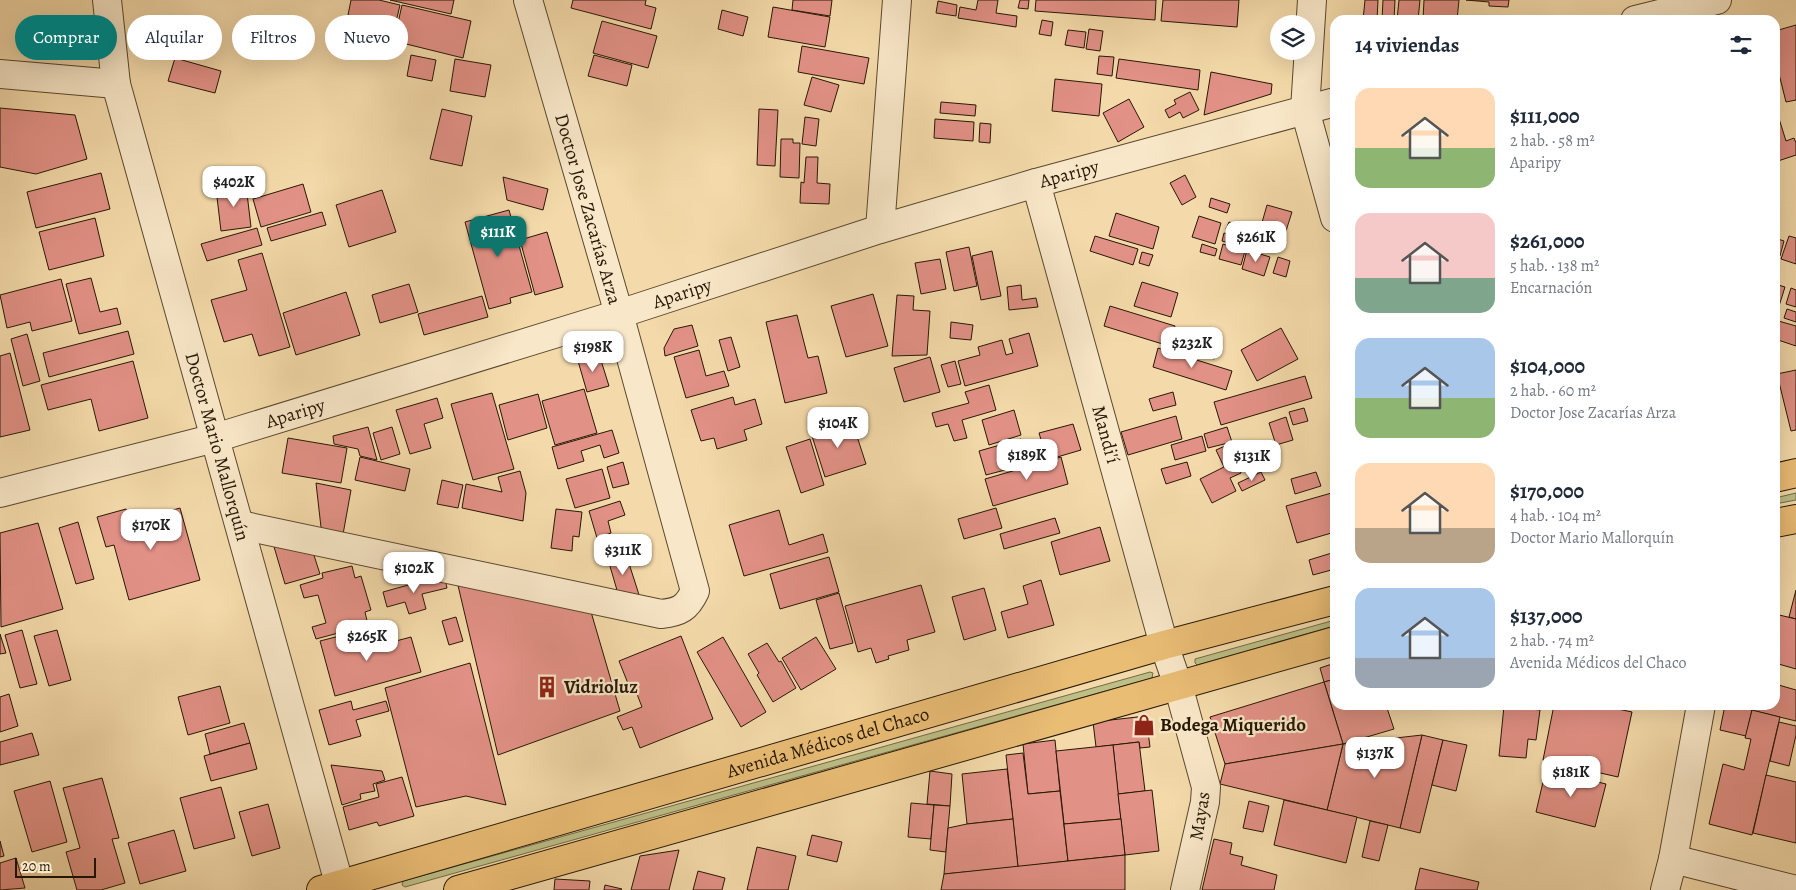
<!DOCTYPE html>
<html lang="es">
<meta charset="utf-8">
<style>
:root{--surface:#fff;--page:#f2f2f3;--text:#1f2937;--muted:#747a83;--accent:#0f766e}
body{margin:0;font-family:Alegreya,serif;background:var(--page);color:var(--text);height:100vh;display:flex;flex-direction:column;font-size:19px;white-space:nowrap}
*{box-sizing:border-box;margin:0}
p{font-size:16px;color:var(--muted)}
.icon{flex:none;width:28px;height:28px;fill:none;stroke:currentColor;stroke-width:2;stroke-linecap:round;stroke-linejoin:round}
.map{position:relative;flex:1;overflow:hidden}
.side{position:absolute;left:1330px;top:15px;width:450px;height:695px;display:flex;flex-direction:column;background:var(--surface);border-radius:15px;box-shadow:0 5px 20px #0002}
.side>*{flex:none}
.guide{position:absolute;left:15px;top:15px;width:475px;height:45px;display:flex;gap:10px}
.buttons{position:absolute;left:1270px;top:15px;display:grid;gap:10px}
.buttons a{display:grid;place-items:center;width:45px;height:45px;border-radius:50%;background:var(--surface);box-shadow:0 5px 20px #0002;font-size:25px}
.scale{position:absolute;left:15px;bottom:12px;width:81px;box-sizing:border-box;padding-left:5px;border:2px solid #261804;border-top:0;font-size:14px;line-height:18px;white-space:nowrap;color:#261804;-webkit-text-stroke:4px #f8e7c8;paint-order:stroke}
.price{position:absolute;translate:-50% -42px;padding:0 11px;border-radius:10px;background:#fff;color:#222;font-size:16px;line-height:32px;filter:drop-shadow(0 1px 2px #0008)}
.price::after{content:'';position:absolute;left:50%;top:30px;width:15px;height:11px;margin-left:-8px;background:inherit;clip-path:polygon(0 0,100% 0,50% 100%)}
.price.active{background:var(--accent);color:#fff}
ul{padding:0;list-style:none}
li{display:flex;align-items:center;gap:15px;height:125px;padding:0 25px}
li span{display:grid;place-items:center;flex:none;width:140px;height:100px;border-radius:15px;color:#555}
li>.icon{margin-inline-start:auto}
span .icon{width:60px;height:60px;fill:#fffc;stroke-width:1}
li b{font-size:21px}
h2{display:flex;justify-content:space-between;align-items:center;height:60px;padding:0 25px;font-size:21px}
.tag{padding:0 18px;border-radius:22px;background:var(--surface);box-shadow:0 5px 20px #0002;font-size:18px;line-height:45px}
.tag.active{background:var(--accent);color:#fff}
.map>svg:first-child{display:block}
.green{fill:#bdbf87;stroke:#726c46}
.building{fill:#e29186;stroke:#261804}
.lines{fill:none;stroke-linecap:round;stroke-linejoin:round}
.minor-casing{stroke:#5a482e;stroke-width:30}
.major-casing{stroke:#261804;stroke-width:30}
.minor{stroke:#f8e7c8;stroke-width:28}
.major{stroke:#eabd75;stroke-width:28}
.labels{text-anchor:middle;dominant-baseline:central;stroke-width:4.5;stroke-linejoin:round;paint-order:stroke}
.street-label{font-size:19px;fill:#261804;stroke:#f8e7c8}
.poi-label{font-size:19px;font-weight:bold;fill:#261804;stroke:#f8e7c8;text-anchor:start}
</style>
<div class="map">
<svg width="1796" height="890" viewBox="0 0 1796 890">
<rect width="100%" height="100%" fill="#f4daaa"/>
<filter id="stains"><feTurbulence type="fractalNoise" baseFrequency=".004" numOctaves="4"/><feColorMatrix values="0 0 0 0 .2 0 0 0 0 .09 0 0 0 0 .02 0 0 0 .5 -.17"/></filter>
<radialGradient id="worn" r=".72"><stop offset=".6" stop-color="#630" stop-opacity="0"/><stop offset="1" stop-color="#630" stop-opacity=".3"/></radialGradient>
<g class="green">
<path d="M1796,493V500L1775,504V498Z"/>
<path d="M1335,620V626L1197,665L1195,663V659Z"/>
<path d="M1150,672L1153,673L1152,678L405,887L402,885L403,881Z"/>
</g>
<g class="building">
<path d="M351,0H379L400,5L395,26L348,15Z"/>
<path d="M390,0H454L451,14Z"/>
<path d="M573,0H646L645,5L656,8L651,29L571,8Z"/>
<path d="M793,0H832L830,16L792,10Z"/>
<path d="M978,0H998L996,13L1017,16L1016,27L958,18L960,7L976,10Z"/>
<path d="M1020,0H1029L1028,9L1018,8Z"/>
<path d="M1036,0H1156L1155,20L1035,11Z"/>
<path d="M1163,0H1239L1237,27L1161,21Z"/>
<path d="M1365,0H1378L1377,20H1363Z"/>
<path d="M1383,0H1395L1394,20H1382Z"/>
<path d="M1399,0H1420L1418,20H1397Z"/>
<path d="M1424,0H1459L1457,20H1423Z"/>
<path d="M1466,0H1509L1508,7L1489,6V2Z"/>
<path d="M938,1L957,5L956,16L936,13Z"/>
<path d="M402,5L471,21L463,58L394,41Z"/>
<path d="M773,7L830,17L825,47L768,37Z"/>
<path d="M722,10L748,17L743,36L718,29Z"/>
<path d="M1042,20L1053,22L1051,36L1039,34Z"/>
<path d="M602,21L657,36L648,68L593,53Z"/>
<path d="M1796,25V100L1786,102L1775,58V31Z"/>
<path d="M1089,29L1103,31L1100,51L1086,49Z"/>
<path d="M1068,30L1086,32L1084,48L1065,45Z"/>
<path d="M802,46L869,58L864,84L798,72Z"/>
<path d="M411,55L436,60L432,81L407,76Z"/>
<path d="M594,55L632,65L627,86L588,76Z"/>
<path d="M1099,56L1114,57L1112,76L1097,74Z"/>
<path d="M175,58L221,71L215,93L168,81Z"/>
<path d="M455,59L491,65L485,97L450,91Z"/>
<path d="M1119,59L1200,70L1198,90L1116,78Z"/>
<path d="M1211,72L1272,84L1271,94L1204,115Z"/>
<path d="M812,77L839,85L831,112L804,105Z"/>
<path d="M1055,79L1102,84L1099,116L1052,111Z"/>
<path d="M1190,92L1199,110L1183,118L1180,112L1169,118L1165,110L1176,104L1174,100Z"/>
<path d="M1129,99L1144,127L1118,142L1103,113Z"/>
<path d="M941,102L976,105L975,116L940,113Z"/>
<path d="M0,108L75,115L87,159L36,174L0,167Z"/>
<path d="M442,109L472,116L462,166L430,159Z"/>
<path d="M759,109L778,110L775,166L757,165Z"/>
<path d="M1776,109L1786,141L1794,138L1796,143V155L1778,161L1775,152Z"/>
<path d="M805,117L819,119L816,146L802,144Z"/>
<path d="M935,119L974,122L973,141L934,138Z"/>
<path d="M980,123L991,124L990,143L979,142Z"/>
<path d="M781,139H793V143H800L799,178L780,177Z"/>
<path d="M806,157H818L817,183L830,184L829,204L800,203L801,182L804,183Z"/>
<path d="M101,173L110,209L36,228L27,192Z"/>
<path d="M1185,175L1196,197L1182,205L1170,183Z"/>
<path d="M503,177L548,189L543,210L507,200Z"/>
<path d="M303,184L311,212L261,227L253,199Z"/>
<path d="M246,185L251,227L221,231L216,189Z"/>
<path d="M382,190L396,232L349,247L336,205Z"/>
<path d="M1211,198L1230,204L1227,213L1209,207Z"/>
<path d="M1267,205L1292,212L1285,234L1261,226Z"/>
<path d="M509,210L532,292L510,298L511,303L489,309L465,222Z"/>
<path d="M322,212L326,225L271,241L267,228Z"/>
<path d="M1116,213L1159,227L1153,249L1109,236Z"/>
<path d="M1199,216L1221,223L1215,244L1192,237Z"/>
<path d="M95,218L104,256L49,270L39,232Z"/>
<path d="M1229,222L1257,231L1255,238L1226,229Z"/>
<path d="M257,228L262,245L207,261L201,244Z"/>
<path d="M547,232L563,287L535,295L520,240Z"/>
<path d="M1224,233L1252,242L1250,249L1222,241Z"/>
<path d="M1095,236L1138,249L1133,265L1090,251Z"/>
<path d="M1789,236L1796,238V264L1781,259Z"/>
<path d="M1775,238L1784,241L1780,256L1775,255Z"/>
<path d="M1202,244L1217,249L1215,256L1200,252Z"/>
<path d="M1223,244L1245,251L1241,265L1219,259Z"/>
<path d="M969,247L977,286L954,291L946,252Z"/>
<path d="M1247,250L1270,257L1264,276L1242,269Z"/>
<path d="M992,251L1001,296L981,300L972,256Z"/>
<path d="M1142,252L1153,255L1149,266L1139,263Z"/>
<path d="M262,253L290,347L259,356L252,334L224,342L211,300L247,290L238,260Z"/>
<path d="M1278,257L1290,261L1286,277L1273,273Z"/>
<path d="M940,259L946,289L921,294L915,263Z"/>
<path d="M91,278L100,312L117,308L121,324L79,334L66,284Z"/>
<path d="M61,279L72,321L32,331L30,322L7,328L0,295Z"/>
<path d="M1142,282L1178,293L1171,317L1134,306Z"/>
<path d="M409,284L418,312L380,323L372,295Z"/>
<path d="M1775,284L1785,287L1779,306L1775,304Z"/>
<path d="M1021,285L1022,300L1036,298L1038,307L1009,310L1007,287Z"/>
<path d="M1791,288L1796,290V307L1786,304Z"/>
<path d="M346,292L360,335L296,355L283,313Z"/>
<path d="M873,294L888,346L846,357L831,306Z"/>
<path d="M897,295L914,296L913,310L930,311L927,355L892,356Z"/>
<path d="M482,296L488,317L424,335L418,314Z"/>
<path d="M1110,306L1175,326L1169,346L1104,326Z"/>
<path d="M1787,309L1796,312V322L1784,318Z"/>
<path d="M797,315L808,358L818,356L827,393L785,403L766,322Z"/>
<path d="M1775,320L1796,326V346L1775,339Z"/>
<path d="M951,322L973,325L971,340L950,338Z"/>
<path d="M692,325L698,346L665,356L664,348L674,329Z"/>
<path d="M1281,328L1298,359L1257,381L1241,350Z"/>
<path d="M1180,330L1219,342L1214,359L1175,347Z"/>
<path d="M128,331L134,354L49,377L43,353Z"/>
<path d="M1029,333L1038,366L965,386L958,361L980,355L978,347L1002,340L1006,355L1013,353L1009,339Z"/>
<path d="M27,334L40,381L23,386L11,339Z"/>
<path d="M731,337L740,367L728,371L719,340Z"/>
<path d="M1158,348L1232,371L1226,390L1153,367Z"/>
<path d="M699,350L706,376L724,371L729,386L686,398L674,357Z"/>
<path d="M10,353L30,430L0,437V356Z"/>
<path d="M599,354L609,386L587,392L578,361Z"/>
<path d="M930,357L940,392L904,402L894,368Z"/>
<path d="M133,361L148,418L99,431L91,399L48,410L41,385Z"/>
<path d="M955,361L961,384L948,387L941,365Z"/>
<path d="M1796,370V430L1791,431L1777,374Z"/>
<path d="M1305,376L1312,398L1221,425L1214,402Z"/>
<path d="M989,385L996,410L962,420L967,438L954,441L948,424L936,427L932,413L969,403L965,392Z"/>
<path d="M584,389L597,433L555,445L542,401Z"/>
<path d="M1173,392L1176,405L1153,411L1149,399Z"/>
<path d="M492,393L514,469L473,480L451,404Z"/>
<path d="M538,394L547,428L508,440L499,405Z"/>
<path d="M733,397L735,405L755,399L762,424L744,430L747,440L717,449L714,438L701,441L691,410Z"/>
<path d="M437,398L443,418L424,424L431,448L410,454L396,410Z"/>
<path d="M1304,408L1308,421L1293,425L1289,412Z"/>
<path d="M1014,410L1021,435L989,445L982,420Z"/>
<path d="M1176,416L1182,439L1128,455L1121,432Z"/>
<path d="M1286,417L1293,440L1276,445L1269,423Z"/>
<path d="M852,421L866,464L825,477L811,433Z"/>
<path d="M1073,424L1081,450L1047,460L1039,433Z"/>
<path d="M368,427L377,460L360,456L358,449L334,444L333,436Z"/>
<path d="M392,427L400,454L381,460L373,433Z"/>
<path d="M1227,427L1232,442L1208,448L1204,434Z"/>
<path d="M612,430L619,453L604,458L600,445L581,451L584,461L558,469L552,447Z"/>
<path d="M1202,436L1206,451L1175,460L1171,445Z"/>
<path d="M288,438L347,448L341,483L282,473Z"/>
<path d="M810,439L824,485L801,493L786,447Z"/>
<path d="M1021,439L1028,464L986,475L979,451Z"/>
<path d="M1227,445L1241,473L1230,478L1236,491L1212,503L1200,479L1224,467L1216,450Z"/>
<path d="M360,457L410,469L405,491L355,480Z"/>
<path d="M1061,457L1068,484L993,506L985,479Z"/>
<path d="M623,462L629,484L613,488L607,467Z"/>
<path d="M1187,462L1191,476L1166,484L1161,469Z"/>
<path d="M602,469L610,498L575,508L566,479Z"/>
<path d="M520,471L526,493L523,521L462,508L466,484L502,492L498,477Z"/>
<path d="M1261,472L1265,480L1242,491L1238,483Z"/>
<path d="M1316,472L1321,486L1295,494L1291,479Z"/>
<path d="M442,480L463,485L458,508L437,504Z"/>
<path d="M316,483L351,490L342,540L322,536Z"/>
<path d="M1335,492V532L1297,543L1286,506Z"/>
<path d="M620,501L625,515L608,521L611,533L597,538L589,511Z"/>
<path d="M180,508L200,580L129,600L114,545L106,547L97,517L126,509L130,522Z"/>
<path d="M996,508L1002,528L964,539L958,519Z"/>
<path d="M556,509L582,512L579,537L573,536L572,551L551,548Z"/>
<path d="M779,510L789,545L823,534L828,552L744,576L729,525Z"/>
<path d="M1055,518L1060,533L1004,549L1000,534Z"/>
<path d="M78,522L94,579L76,584L59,528Z"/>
<path d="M38,523L63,609L1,627L0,533Z"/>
<path d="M1100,527L1110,561L1060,575L1051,542Z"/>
<path d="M272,540L311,546L320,574L285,584Z"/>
<path d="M625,551L641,601L619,597L607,556Z"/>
<path d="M1335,552V569L1313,575L1309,560Z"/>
<path d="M829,557L839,592L780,609L770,574Z"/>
<path d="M352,566L355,578L361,576L371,610L365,612L368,625L316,639L312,627L326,623L318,595L304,598L300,585L323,578L322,573Z"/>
<path d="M444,575L447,588L422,594L426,609L409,614L405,602L387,607L383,592Z"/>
<path d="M456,577L589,605L620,711L498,755Z"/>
<path d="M1041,580L1054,625L1008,638L1001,612L1028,604L1023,586Z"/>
<path d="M921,585L935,632L907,640L909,650L888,656L889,659L876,663L871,648L858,652L845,606Z"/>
<path d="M984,588L996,630L964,640L952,597Z"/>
<path d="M1796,590V619L1789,617Z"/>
<path d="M839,593L853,643L830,649L816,600Z"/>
<path d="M1775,614L1796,619V669L1775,663Z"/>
<path d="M456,617L463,641L449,645L442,621Z"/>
<path d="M22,630L37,684L20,688L5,635Z"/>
<path d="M57,630L71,680L49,686L34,636Z"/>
<path d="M351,633L354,644L375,639L377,646L411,637L421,672L335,696L320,641Z"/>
<path d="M0,634L6,653L0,654Z"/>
<path d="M681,636L713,719L640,748L632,727L623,730L617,717L642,707L635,689L631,691L619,661Z"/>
<path d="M723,637L766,712L741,727L697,652Z"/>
<path d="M816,637L836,669L801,690L782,658Z"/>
<path d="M767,643L779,662L781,661L796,688L773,702L757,675L759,673L748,654Z"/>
<path d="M470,663L506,805L466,796L416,807L385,688Z"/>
<path d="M1335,663V679L1324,682L1320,668Z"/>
<path d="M1335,679V705H1386L1394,729L1343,744L1324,682Z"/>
<path d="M1324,682L1343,744L1225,764L1210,717Z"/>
<path d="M1775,684L1796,690V721L1742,708V705H1775Z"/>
<path d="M220,686L230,723L188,735L178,697Z"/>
<path d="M9,694L18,726L0,732V697Z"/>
<path d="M351,701L353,710L386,701L389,711L356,720L361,736L329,745L319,710Z"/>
<path d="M1554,705H1599L1632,712L1618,777L1543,760Z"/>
<path d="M1599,705H1618L1617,709Z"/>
<path d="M1725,705L1752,710L1746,736L1720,730Z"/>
<path d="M1504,706L1540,710L1536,740L1528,739L1526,758L1499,756Z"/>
<path d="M1752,710L1780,717L1752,835L1709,824L1723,764L1744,770L1751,739L1745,738Z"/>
<path d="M1146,716L1150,747L1140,748L1139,742L1096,747L1093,722Z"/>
<path d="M1779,722L1796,726V735L1789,766L1770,761Z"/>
<path d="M244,723L250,743L210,754L205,734Z"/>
<path d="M32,733L39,755L0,765V742Z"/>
<path d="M1422,735L1443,740L1420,833L1400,828Z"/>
<path d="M1422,735L1400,828L1327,810L1343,744Z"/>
<path d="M1055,740L1060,791L1028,794L1023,744Z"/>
<path d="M1443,740L1467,745L1456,791L1432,785Z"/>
<path d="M1139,742L1145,791L1118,794L1113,745Z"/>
<path d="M250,743L257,769L211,781L204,756Z"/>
<path d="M1343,744L1327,810L1220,784L1225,764Z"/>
<path d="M1113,745L1121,819L1064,824L1056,751Z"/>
<path d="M1023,753L1028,794L1060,791L1068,861L1018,867L1006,755Z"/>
<path d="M331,765L382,771L385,780L373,784L375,791L360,794L361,799L342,805Z"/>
<path d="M1007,769L1013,819L967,824L962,774Z"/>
<path d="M1546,769L1606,784L1595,827L1536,812Z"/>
<path d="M930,771L952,774L950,806L927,804Z"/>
<path d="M1766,775L1796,782V843L1753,833Z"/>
<path d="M402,777L414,816L379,826L377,822L349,830L343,807L379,797L376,784Z"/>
<path d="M102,778L119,838L112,839L125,883L101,890H77L66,852L80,848L63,788Z"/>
<path d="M50,781L67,842L32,852L14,791Z"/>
<path d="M221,787L235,838L194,849L180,798Z"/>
<path d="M1152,790L1159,851L1125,855L1118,794Z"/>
<path d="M1284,800L1357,817L1346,863L1274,845Z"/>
<path d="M1249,801L1269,806L1263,832L1243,828Z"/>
<path d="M911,803L934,805L931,839L908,837Z"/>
<path d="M268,804L280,848L252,856L239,812Z"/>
<path d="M934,805L950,806L946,852L930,850Z"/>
<path d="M1013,819L1018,867L944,874L948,828L967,824Z"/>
<path d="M1121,819L1125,855L1068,861L1064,824Z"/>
<path d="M1370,821L1388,825L1379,861L1362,857Z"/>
<path d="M174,830L186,871L140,884L128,843Z"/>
<path d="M812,835L842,842L837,862L807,855Z"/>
<path d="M1214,839L1232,843L1230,854L1243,857L1241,865L1277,875L1274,890H1202Z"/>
<path d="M0,841L4,856L0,857Z"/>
<path d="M757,847L796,856L788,890H747Z"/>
<path d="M679,850L669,890H631L640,856Z"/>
<path d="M1125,855V890H941L944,874Z"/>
<path d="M16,858L25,888L0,890V863Z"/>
<path d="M1420,868L1479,882L1477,890H1415Z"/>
<path d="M698,871L725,878L722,890H693Z"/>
<path d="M555,879L590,881L589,890H554Z"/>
<path d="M605,885L622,889L621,890H604Z"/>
</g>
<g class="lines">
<g class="minor-casing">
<g id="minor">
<path id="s1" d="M107,0L116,84L341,890"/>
<path d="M1312,0L1305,110L1335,218"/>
<path d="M1635,20L1717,0"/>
<path d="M0,74L116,84"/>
<path id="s2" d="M1036,183L1164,645L1178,685L1206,787L1205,802L1185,890"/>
<path d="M880,229L897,0"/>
<path id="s3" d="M0,493L215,438L619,314L880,229L1036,183L1335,102"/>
<path d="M240,525L661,614C680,612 687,608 695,591L619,314L528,0"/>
<path d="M1673,859L1796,890"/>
<path d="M1665,890L1673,859L1701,705"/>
</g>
</g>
<g class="major-casing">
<g id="major">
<path d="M1775,478L1796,473"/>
<path d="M1775,523L1796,519"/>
<path id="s4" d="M321,890L1164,645L1335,600"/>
<path d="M458,890L1335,641"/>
</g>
</g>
<use href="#minor" class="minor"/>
<use href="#major" class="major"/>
</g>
<defs>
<g id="building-bare" transform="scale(1.725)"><path d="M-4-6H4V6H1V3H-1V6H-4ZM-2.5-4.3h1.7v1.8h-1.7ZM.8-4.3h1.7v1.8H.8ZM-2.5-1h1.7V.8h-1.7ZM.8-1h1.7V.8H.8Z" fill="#8f2418" stroke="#f8e7c8" stroke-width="2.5" paint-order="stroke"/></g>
<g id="shop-bare" transform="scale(1.725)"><path d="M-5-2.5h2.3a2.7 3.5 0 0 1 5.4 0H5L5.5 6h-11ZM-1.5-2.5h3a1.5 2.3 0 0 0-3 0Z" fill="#8f2418" stroke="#f8e7c8" stroke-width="2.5" paint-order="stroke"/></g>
</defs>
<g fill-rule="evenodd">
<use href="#building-bare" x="547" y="687"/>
<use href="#shop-bare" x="1144" y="725"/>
</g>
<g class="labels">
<g class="street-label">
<text stroke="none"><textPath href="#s3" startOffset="1116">Aparipy</textPath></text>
<text transform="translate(588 209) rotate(74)">Doctor Jose Zacarías Arza</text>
<text stroke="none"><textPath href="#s3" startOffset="711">Aparipy</textPath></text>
<text stroke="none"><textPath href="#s3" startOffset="306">Aparipy</textPath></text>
<text stroke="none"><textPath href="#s2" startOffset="261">Mandi'í</textPath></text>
<text stroke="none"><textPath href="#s1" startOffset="461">Doctor Mario Mallorquín</textPath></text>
<text stroke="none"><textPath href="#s4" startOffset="528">Avenida Médicos del Chaco</textPath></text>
<text transform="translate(1200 816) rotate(-81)">Mayas</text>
</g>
<g class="poi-label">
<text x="564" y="687">Vidrioluz</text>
<text x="1160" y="725">Bodega Miquerido</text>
</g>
</g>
<rect width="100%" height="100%" filter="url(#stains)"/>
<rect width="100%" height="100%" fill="url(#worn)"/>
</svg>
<div class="buttons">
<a><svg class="icon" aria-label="layers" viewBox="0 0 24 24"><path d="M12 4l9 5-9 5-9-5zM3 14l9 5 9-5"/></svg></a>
</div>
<div class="scale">20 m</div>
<b class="price" style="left:234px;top:208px">$402K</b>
<b class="price active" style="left:498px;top:258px">$111K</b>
<b class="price" style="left:1256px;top:263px">$261K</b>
<b class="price" style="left:1192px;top:369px">$232K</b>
<b class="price" style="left:593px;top:373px">$198K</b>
<b class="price" style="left:838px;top:449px">$104K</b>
<b class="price" style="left:1027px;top:481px">$189K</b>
<b class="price" style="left:1252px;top:482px">$131K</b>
<b class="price" style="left:151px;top:551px">$170K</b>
<b class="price" style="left:623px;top:576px">$311K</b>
<b class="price" style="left:414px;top:594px">$102K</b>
<b class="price" style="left:367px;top:662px">$265K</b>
<b class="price" style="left:1375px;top:779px">$137K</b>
<b class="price" style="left:1571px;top:798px">$181K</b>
<div class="guide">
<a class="tag active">Comprar</a>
<a class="tag">Alquilar</a>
<a class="tag">Filtros</a>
<a class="tag">Nuevo</a>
</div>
<section class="side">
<h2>14 viviendas<svg class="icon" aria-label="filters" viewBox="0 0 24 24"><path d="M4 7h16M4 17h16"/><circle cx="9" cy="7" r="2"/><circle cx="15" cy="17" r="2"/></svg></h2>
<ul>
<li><span style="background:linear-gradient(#ffd9b3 60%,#8fb573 0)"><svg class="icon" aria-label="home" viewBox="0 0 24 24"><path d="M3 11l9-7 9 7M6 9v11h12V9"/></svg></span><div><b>$111,000</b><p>2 hab. · 58 m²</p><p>Aparipy</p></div></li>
<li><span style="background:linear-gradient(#f6c9c9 65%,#7fa58c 0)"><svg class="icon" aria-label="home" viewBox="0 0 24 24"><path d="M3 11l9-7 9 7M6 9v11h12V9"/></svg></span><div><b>$261,000</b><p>5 hab. · 138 m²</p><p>Encarnación</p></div></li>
<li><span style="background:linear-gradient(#a9c7e8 60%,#8fb573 0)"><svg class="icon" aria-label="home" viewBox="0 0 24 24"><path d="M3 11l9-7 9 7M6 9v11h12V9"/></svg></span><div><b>$104,000</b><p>2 hab. · 60 m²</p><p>Doctor Jose Zacarías Arza</p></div></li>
<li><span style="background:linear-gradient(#ffd9b3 65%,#b9a48a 0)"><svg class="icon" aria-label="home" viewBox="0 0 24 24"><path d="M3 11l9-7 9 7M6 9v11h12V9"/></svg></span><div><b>$170,000</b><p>4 hab. · 104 m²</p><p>Doctor Mario Mallorquín</p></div></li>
<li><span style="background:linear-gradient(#a9c7e8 70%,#9aa5b1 0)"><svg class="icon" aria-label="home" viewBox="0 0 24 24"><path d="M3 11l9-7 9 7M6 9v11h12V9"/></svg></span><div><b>$137,000</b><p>2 hab. · 74 m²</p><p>Avenida Médicos del Chaco</p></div></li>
</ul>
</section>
</div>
